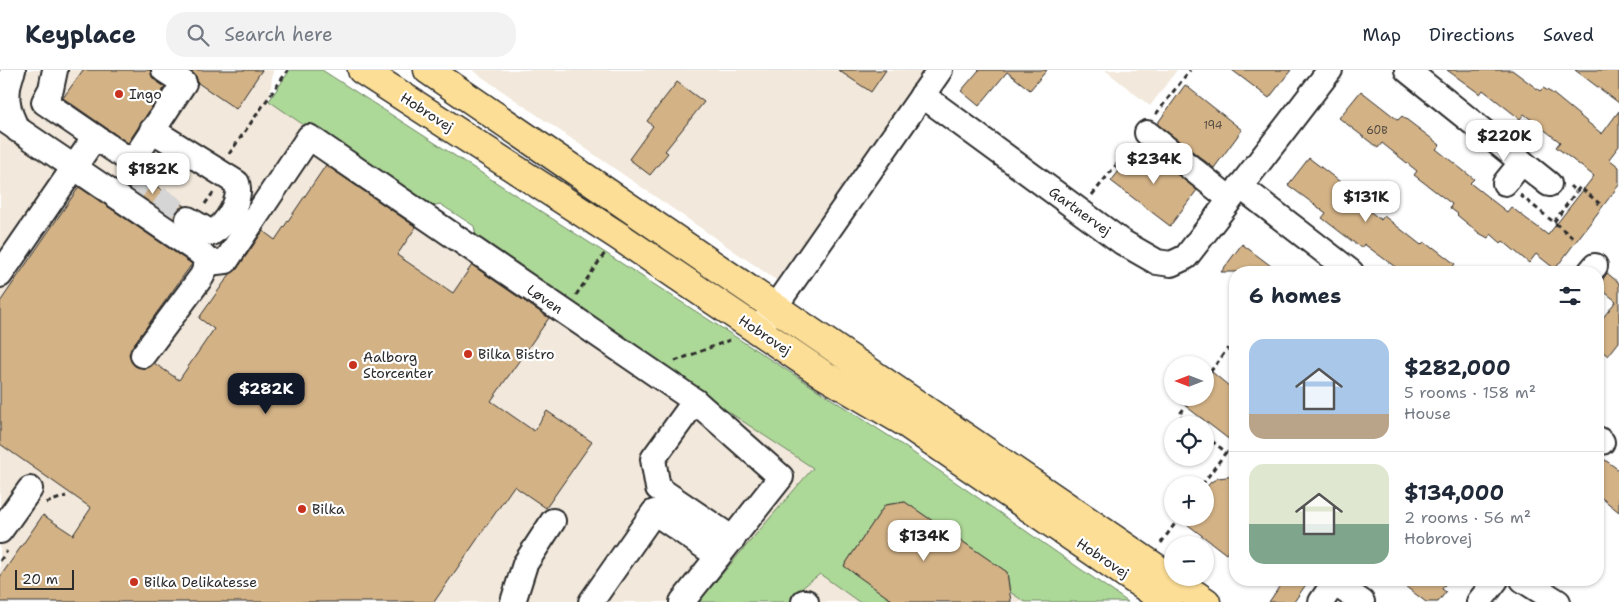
<!DOCTYPE html>
<meta charset="utf-8">
<style>
:root{--surface:#fff;--page:#f2f2f3;--text:#1f2937;--muted:#747a83;--line:#e0e1e3;--accent:#111827}
body{margin:0;font-family:"Shantell Sans",sans-serif;background:var(--page);color:var(--text);height:100vh;display:flex;flex-direction:column;font-size:19px;white-space:nowrap}
*{box-sizing:border-box;margin:0}
p{font-size:16px;color:var(--muted)}
.icon{flex:none;width:28px;height:28px;fill:none;stroke:currentColor;stroke-width:2;stroke-linecap:round;stroke-linejoin:round}
.map{position:relative;flex:1;overflow:hidden}
.side{position:absolute;left:1229px;top:196px;width:375px;height:320px;display:flex;flex-direction:column;background:var(--surface);border-radius:20px;box-shadow:0 1px 4px #0004}
.side>*{flex:none}
.needle{width:32px;rotate:270deg}
.fabs{position:absolute;left:1164px;top:286px;display:grid;gap:10px}
.fabs a{display:grid;place-items:center;width:50px;height:50px;border-radius:50%;background:var(--surface);box-shadow:0 1px 4px #0004;font-size:25px}
.scale{position:absolute;left:15px;bottom:12px;width:59px;box-sizing:border-box;padding-left:5px;border:2px solid #2b2b2b;border-top:0;font-size:14px;line-height:18px;white-space:nowrap;color:#2b2b2b;-webkit-text-stroke:4px #fff;paint-order:stroke}
.price{position:absolute;translate:-50% -42px;padding:0 11px;border-radius:10px;background:#fff;color:#222;font-size:16px;line-height:32px;filter:drop-shadow(0 1px 2px #0008)}
.price::after{content:'';position:absolute;left:50%;top:30px;width:15px;height:11px;margin-left:-8px;background:inherit;clip-path:polygon(0 0,100% 0,50% 100%)}
.price.selected{background:var(--accent);color:#fff}
ul{padding:0;list-style:none}
li{display:flex;align-items:center;gap:15px;height:125px;padding:0 20px}
li+li{border-top:1px solid var(--line)}
li span{display:grid;place-items:center;flex:none;width:140px;height:100px;border-radius:15px;color:#555}
li>.icon{margin-inline-start:auto}
span .icon{width:60px;height:60px;fill:#fffc;stroke-width:1}
li b{font-size:21px}
h2{display:flex;justify-content:space-between;align-items:center;height:60px;padding:0 20px;font-size:21px}
header{display:flex;align-items:center;gap:30px;box-sizing:border-box;height:70px;padding:0 25px;background:var(--surface);border-bottom:1px solid var(--line)}
header strong{font-size:24px}
nav{display:flex;gap:28px;margin-inline-start:auto;font-size:18px}
.search{width:350px;height:45px;background:var(--page);display:flex;align-items:center;gap:12px;box-sizing:border-box;padding:0 18px;border-radius:20px;color:var(--muted);font-size:19px}
.map>svg:first-child{display:block}
.built{fill:#f2e8db}
.green{fill:#add998;stroke:#6c8262}
.building{fill:#d3b286;stroke:#2b2b2b}
.lines{fill:none;stroke-linecap:round;stroke-linejoin:round}
.minor-tunnel{stroke:#d5d5d5;stroke-width:24;stroke-dasharray:24 12;stroke-linecap:butt}
.minor-casing{stroke:#2b2b2b;stroke-width:28}
.major-casing{stroke:#2b2b2b;stroke-width:31}
.path{stroke:#2b2b2b;stroke-width:3;stroke-dasharray:5 4;stroke-linecap:butt}
.minor{stroke:#fff;stroke-width:24}
.major{stroke:#fcde96;stroke-width:28}
.poi-dot{fill:#c8321e;stroke:#fff;stroke-width:2}
.labels{text-anchor:middle;dominant-baseline:central;stroke-width:4.5;stroke-linejoin:round;paint-order:stroke}
.number-label{font-size:11px;fill:#554d42}
.poi-label{font-size:14px;fill:#2b2b2b;stroke:#fff;text-anchor:start}
.street-label{font-size:14px;fill:#2b2b2b;stroke:#fff}
</style>
<header>
<strong>Keyplace</strong>
<div class="search"><svg class="icon" aria-label="search" viewBox="0 0 24 24"><circle cx="10" cy="10" r="6"/><path d="M15 15l6 6"/></svg>Search here</div>
<nav><a>Map</a><a>Directions</a><a>Saved</a></nav>
</header>
<div class="map">
<svg width="1619" height="532" viewBox="0 0 1619 532">
<rect width="100%" height="100%" fill="#fff"/>
<filter id="ink" filterUnits="userSpaceOnUse"><feTurbulence type="fractalNoise" baseFrequency=".02" numOctaves="2"/><feDisplacementMap in="SourceGraphic" scale="10" xChannelSelector="R" yChannelSelector="G"/><feConvolveMatrix kernelMatrix="1 2 1 2 8 2 1 2 1" color-interpolation-filters="sRGB"/></filter>
<g filter="url(#ink)">
<g class="built">
<path d="M0,0H273L269,31L813,398L899,420L1059,532H0Z"/>
<path d="M472,0H929L776,210Z"/>
<path d="M1105,0H1177L1150,36Z"/>
</g>
<path class="green" d="M290,0H322L892,368L1128,532H1025L1010,522L1007,502L905,432L885,435L844,496L894,532H859L820,504L802,518L791,532H698L813,398L478,175L474,156L440,134L424,138L269,31Z"/>
<g class="building">
<path d="M83,0H150L152,7L165,17L128,73L63,28Z"/>
<path d="M189,0H262L236,39L198,13L196,6Z"/>
<path d="M838,0H886L871,22Z"/>
<path d="M979,0H1047L1030,20L1007,2L979,36L961,21Z"/>
<path d="M1232,0H1291L1269,28Z"/>
<path d="M1447,0H1512L1540,21L1543,18L1552,23L1602,64L1619,41V76L1609,89L1619,97V115L1555,199L1536,184L1529,193L1503,171L1501,173L1491,164L1488,168L1479,163L1457,145L1458,144L1450,138L1452,134L1414,105L1417,101L1382,73L1378,78L1339,48L1361,21L1398,50L1402,46L1440,75L1436,79L1474,109L1470,113L1507,142L1511,137L1548,165L1594,106L1556,77L1560,72L1524,44L1520,49L1483,20L1480,24Z"/>
<path d="M1575,0H1619V33Z"/>
<path d="M677,12L704,32L665,81L668,83L650,105L629,89L653,56L647,51Z"/>
<path d="M1185,15L1242,60L1214,98L1157,54Z"/>
<path d="M1140,75L1197,120L1170,156L1111,111Z"/>
<path d="M1309,88L1348,118L1345,122L1381,150L1384,146L1421,175L1424,172L1432,178L1433,177L1455,194L1448,202H1402L1364,174L1361,178L1322,148L1326,143L1288,115Z"/>
<path d="M326,95L416,157L397,185L453,223L472,195L549,248L491,331L534,361L547,341L592,372L546,438L514,416L434,532H0V507L43,445L73,465L91,438L0,374V232L79,117L192,194L132,277L129,284L131,291L135,296L148,298L154,293L179,310L214,259L199,248L230,204L237,199L263,161L275,170Z"/>
<path d="M139,104L185,136L176,142L174,149L123,114L129,105Z"/>
<path d="M1242,174L1279,202H1221Z"/>
<path d="M1607,203L1619,213V272L1608,286L1598,278V254L1616,231L1598,217Z"/>
<path d="M1212,302L1235,321V374L1175,328H1205V311Z"/>
<path d="M1598,385L1619,400V442L1598,425Z"/>
<path d="M1235,406V472L1226,484L1179,448H1205V419L1211,412L1218,408Z"/>
<path d="M905,432L1007,502L1011,532H894L844,496L885,435Z"/>
<path d="M1284,510H1309L1294,532H1269Z"/>
<path d="M1397,510H1448L1442,519L1446,522L1438,532H1426Z"/>
</g>
<g class="lines">
<path class="minor-tunnel" d="M128,106L188,149"/>
<g class="minor-casing">
<g id="minor">
<path d="M13,0C4,22 6,40 18,60"/>
<path d="M55,0L51,19L44,32L95,67"/>
<path d="M1407,0L1549,114"/>
<path d="M922,25L1122,172L1157,192L1171,194L1186,187L1330,0"/>
<path d="M0,47L199,182L206,189L205,199L202,206L143,285"/>
<path d="M152,60L237,113C242,130 227,154 212,163L188,149"/>
<path d="M1147,63L1230,129"/>
<path d="M1505,113L1522,92"/>
<path d="M1240,116L1351,202"/>
<path d="M207,193L226,191L309,67L695,331L781,407L682,532"/>
<path d="M1590,202L1595,196"/>
<path d="M0,205L95,67L132,92L184,13L164,0"/>
<path d="M758,261L940,0"/>
<path d="M695,331L653,389L658,418L733,469"/>
<path d="M1598,369L1602,372"/>
<path d="M0,461L30,419"/>
<path d="M1523,510L1558,532"/>
<path d="M1334,513L1362,532"/>
<path d="M513,532L525,494L553,451"/>
<path d="M591,532L654,442L718,486"/>
<path d="M804,532H806"/>
<path d="M1321,532L1334,513L1329,510"/>
<path d="M1479,532L1496,510"/>
</g>
</g>
<g class="major-casing">
<g id="major">
<path d="M362,0L617,165L824,305L904,352L1167,532"/>
<path d="M428,0L1206,532"/>
</g>
</g>
<g class="path">
<path d="M1156,44L1190,0"/>
<path d="M229,84L288,0"/>
<path d="M1570,116L1576,122L1580,117L1601,135"/>
<path d="M1092,125L1132,75"/>
<path d="M1520,125L1576,170"/>
<path d="M205,134L213,123"/>
<path d="M1554,152L1576,122"/>
<path d="M576,225L605,183"/>
<path d="M675,291L730,270"/>
<path d="M1205,309L1228,278"/>
<path d="M1191,355L1179,345L1192,328"/>
<path d="M1202,415L1226,382L1205,366"/>
<path d="M46,433L66,426"/>
<path d="M1161,473L1179,448"/>
<path d="M0,491L7,481"/>
</g>
<use href="#minor" class="minor"/>
<use href="#major" class="major"/>
</g>
</g>
<g class="poi-dot">
<circle cx="119" cy="24" r="5"/>
<circle cx="468" cy="284" r="5"/>
<circle cx="353" cy="295" r="5"/>
<circle cx="302" cy="439" r="5"/>
<circle cx="134" cy="512" r="5"/>
</g>
<g class="labels">
<g class="number-label">
<text x="1213" y="55">194</text>
<text x="1377" y="60">60B</text>
</g>
<g class="poi-label">
<text x="129" y="24">Ingo</text>
<text x="478" y="284">Bilka Bistro</text>
<text x="363" y="287">Aalborg<tspan x="363" dy="16">Storcenter</tspan></text>
<text x="312" y="439">Bilka</text>
<text x="144" y="512">Bilka Delikatesse</text>
</g>
<g class="street-label">
<text transform="translate(427 42) rotate(33)">Hobrovej</text>
<text transform="translate(1080 141) rotate(36)">Gartnervej</text>
<text transform="translate(545 229) rotate(35)">Løven</text>
<text transform="translate(765 265) rotate(34)">Hobrovej</text>
<text transform="translate(1103 488) rotate(34)">Hobrovej</text>
</g>
</g>
</svg>
<div class="fabs">
<a><svg class="needle" viewBox="-14 -14 28 28"><path d="M0-13l5 13h-10z" fill="#e53935"/><path d="M0 13l5-13h-10z" fill="#747a83"/></svg></a>
<a><svg class="icon" aria-label="locate" viewBox="0 0 24 24"><circle cx="12" cy="12" r="6"/><path d="M12 2v4M12 18v4M2 12h4M18 12h4"/></svg></a>
<a>+</a>
<a>−</a>
</div>
<div class="scale">20 m</div>
<b class="price" style="left:1504px;top:92px">$220K</b>
<b class="price" style="left:1154px;top:115px">$234K</b>
<b class="price" style="left:153px;top:125px">$182K</b>
<b class="price" style="left:1366px;top:153px">$131K</b>
<b class="price selected" style="left:266px;top:345px">$282K</b>
<b class="price" style="left:924px;top:492px">$134K</b>
<section class="side">
<h2>6 homes<svg class="icon" aria-label="filters" viewBox="0 0 24 24"><path d="M4 7h16M4 17h16"/><circle cx="9" cy="7" r="2"/><circle cx="15" cy="17" r="2"/></svg></h2>
<ul>
<li><span style="background:linear-gradient(#a9c7e8 75%,#b9a48a 0)"><svg class="icon" aria-label="home" viewBox="0 0 24 24"><path d="M3 11l9-7 9 7M6 9v11h12V9"/></svg></span><div><b>$282,000</b><p>5 rooms · 158 m²</p><p>House</p></div></li>
<li><span style="background:linear-gradient(#dfe7d0 60%,#7fa58c 0)"><svg class="icon" aria-label="home" viewBox="0 0 24 24"><path d="M3 11l9-7 9 7M6 9v11h12V9"/></svg></span><div><b>$134,000</b><p>2 rooms · 56 m²</p><p>Hobrovej</p></div></li>
</ul>
</section>
</div>
